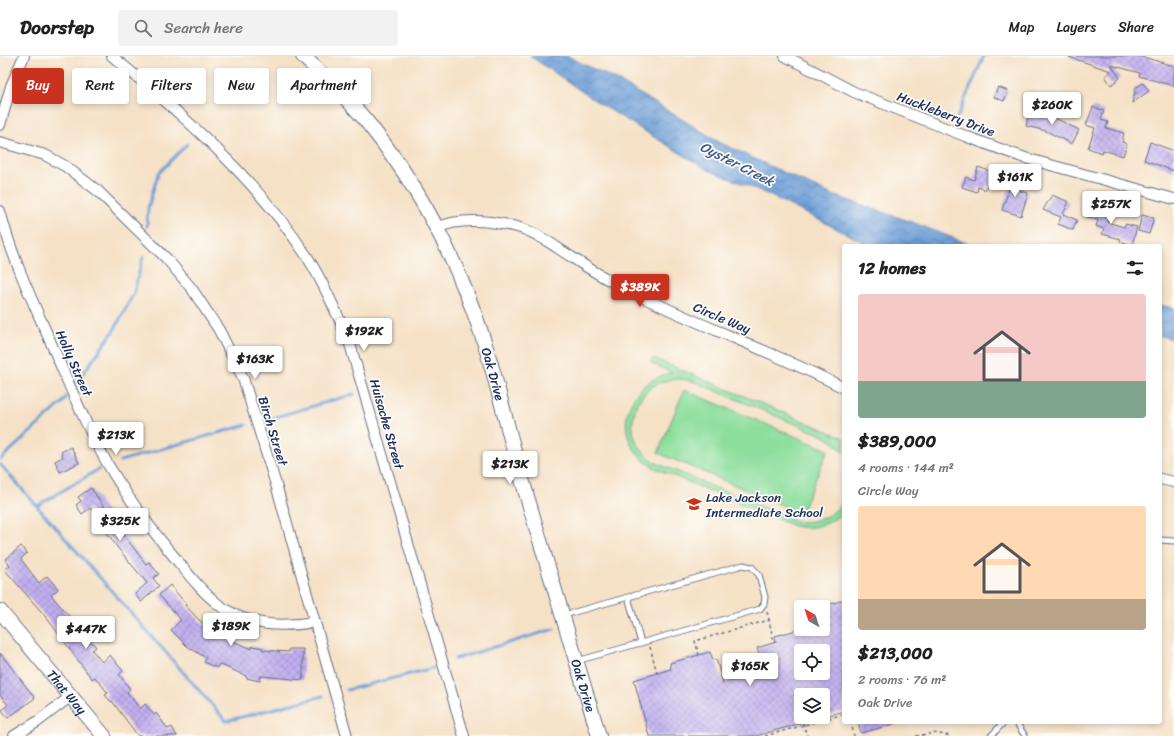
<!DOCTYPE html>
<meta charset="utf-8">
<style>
:root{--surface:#fff;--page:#f2f2f2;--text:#202124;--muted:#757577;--line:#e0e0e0;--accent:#c8321e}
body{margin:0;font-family:Sriracha,sans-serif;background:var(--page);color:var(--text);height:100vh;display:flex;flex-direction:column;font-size:15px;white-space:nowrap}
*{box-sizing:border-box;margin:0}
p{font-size:13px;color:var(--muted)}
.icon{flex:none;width:22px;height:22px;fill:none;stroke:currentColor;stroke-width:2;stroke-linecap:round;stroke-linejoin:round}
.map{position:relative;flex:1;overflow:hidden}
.details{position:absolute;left:842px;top:188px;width:320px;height:480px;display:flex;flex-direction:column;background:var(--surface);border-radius:4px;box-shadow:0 2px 6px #0003}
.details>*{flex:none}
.guide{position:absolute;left:12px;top:12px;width:380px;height:36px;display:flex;gap:8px}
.needle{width:26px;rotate:321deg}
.tools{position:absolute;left:794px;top:544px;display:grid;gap:8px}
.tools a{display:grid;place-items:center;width:36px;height:36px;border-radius:4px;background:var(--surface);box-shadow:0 2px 6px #0003;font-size:20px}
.price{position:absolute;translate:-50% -34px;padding:0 9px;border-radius:4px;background:#fff;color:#222;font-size:13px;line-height:26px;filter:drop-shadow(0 1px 2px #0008)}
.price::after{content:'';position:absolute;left:50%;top:24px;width:12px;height:9px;margin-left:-6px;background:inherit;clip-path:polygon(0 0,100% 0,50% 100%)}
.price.on{background:var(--accent);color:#fff}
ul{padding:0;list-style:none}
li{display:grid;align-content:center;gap:8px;height:212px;padding:0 16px}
li span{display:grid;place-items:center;height:124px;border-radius:4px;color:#555}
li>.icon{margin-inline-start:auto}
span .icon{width:72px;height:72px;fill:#fffc;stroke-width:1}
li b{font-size:17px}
h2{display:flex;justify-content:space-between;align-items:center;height:48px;padding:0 16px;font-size:17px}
.pill{padding:0 14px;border-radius:4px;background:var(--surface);box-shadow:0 2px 6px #0003;font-size:14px;line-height:36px}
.pill.on{background:var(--accent);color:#fff}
header{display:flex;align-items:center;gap:24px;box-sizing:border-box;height:56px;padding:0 20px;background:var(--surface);border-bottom:1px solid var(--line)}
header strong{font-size:19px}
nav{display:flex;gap:22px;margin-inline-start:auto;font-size:14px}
.search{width:280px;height:36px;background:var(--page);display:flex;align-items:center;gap:10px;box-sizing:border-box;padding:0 14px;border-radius:4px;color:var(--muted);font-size:15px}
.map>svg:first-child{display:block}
.green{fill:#8dde9d;stroke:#54867e}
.water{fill:url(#water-waves);stroke:#44669a}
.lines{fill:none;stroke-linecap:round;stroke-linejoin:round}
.stream{stroke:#6d9ed7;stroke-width:3}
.building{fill:url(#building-cross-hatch);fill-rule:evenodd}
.lane-casing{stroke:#676d82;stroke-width:7}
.street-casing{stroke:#676d82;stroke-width:12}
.secondary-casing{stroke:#676d82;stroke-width:16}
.path{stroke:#676d82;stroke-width:1.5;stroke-dasharray:3 3;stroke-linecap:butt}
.lane{stroke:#fff;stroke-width:5}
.street{stroke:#fff;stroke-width:10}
.secondary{stroke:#fff;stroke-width:14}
.labels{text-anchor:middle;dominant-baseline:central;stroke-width:3.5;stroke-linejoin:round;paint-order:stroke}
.street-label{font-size:13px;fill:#1b2f5e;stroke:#fdfcf7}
.poi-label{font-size:13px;fill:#1b2f5e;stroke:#fdfcf7;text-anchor:start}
.water-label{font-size:14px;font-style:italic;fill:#3c5b8e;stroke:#fdfcf7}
</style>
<header>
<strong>Doorstep</strong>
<div class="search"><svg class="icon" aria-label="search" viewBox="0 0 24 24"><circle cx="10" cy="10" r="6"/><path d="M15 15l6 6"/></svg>Search here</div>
<nav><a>Map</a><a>Layers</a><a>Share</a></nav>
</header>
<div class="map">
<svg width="1174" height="680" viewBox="0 0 1174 680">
<defs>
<pattern id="water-waves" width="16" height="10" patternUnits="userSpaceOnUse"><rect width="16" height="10" fill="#6d9ed7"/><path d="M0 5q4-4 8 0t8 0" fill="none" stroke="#5981b2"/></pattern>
<pattern id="building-cross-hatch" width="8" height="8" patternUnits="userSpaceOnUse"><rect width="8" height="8" fill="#c1afef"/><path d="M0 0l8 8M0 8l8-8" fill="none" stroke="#9c8fc5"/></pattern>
</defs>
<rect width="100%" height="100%" fill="#fdfcf7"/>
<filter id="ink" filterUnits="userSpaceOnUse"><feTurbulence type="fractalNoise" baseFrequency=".025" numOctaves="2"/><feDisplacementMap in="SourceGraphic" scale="8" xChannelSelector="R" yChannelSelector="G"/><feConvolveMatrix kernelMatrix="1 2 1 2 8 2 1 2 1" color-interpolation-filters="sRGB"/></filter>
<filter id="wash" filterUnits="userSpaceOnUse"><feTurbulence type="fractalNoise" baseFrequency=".012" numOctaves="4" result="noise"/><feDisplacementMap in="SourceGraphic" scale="16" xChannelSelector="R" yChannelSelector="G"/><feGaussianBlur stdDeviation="0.9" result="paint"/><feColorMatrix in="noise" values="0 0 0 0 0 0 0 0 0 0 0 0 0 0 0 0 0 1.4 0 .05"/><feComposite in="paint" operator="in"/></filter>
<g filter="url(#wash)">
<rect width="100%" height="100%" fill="#f5e1c6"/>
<g class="green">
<path d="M653,302L844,382V397L836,388L824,380L695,326C639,308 607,381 659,408L796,465C815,468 832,461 844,445V455C830,469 814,474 794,470L657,413C609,389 620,327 672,317L651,307Z"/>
<path d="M684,334L828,394L801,457L658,397Z"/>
</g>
<g class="water">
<path d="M530,0H567L619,25L721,87L830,138L912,166L974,190H871L763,136L706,113L600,48Z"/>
<path d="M1160,249L1174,252V283L1160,280Z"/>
</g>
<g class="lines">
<g class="stream">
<path d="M957,62L984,0"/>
<path d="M147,170L148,152L158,118L187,88"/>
<path d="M76,327L113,276L134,237L143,201"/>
<path d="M269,363L354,338"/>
<path d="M0,404L63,346L66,341"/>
<path d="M120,405L246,369"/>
<path d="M0,408L226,665L323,640"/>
<path d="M37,450L99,413"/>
<path d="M455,603L554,573"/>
<path d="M347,634L433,612"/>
</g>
</g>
<g id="blocks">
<g class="building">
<path d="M1069,0H1138L1150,3L1174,10V30L1139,20L1140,17L1111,9L1120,22L1111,29L1105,20L1111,15L1069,1Z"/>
<path d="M1143,27L1149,35L1132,47L1135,36L1134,33Z"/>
<path d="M998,31L1008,35L1004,45L994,41Z"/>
<path d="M1093,51L1104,55L1101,64L1108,66L1106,72L1124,77L1122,86L1127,88L1123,100L1103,94L1102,97L1088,92L1095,72L1086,69Z"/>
<path d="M1041,54L1050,56L1049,59L1079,74L1072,88L1046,75L1026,70L1029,55L1040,58Z"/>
<path d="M1150,86L1174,95V115L1144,104Z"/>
<path d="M978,111L998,118L994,131L987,129L985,134L978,131L977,136L962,131L966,121L974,124Z"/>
<path d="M1013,122L1023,125L1020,135L1028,137L1021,160L1002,154Z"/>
<path d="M1052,139L1069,146L1063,158L1077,164L1073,174L1058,168L1061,161L1043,154Z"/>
<path d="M1089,148L1111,155L1107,166L1124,171L1125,168L1137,171L1132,189L1120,185L1121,183L1102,178L1104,173L1096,170L1098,164L1085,160Z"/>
<path d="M1142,159L1154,162L1149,178L1138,175Z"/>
<path d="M71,391L79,407L60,416L55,405L63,401L61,396Z"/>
<path d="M91,432L122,477L146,508L149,506L159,518L153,522L159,530L141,546L135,538L147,527L117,491L90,452L82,458L76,449L81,445L78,441Z"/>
<path d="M21,490L27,497L21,503L39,527L47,520L58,533L51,539L73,565L71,567L88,587L91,585L96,591L92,594L102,606L110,599L123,615L119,618L130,633L127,636L140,653L145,648L154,659L156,657L168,673L172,671L177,680H138L112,645L111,646L105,639L108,637L95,621L92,623L46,561L5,514L10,509L5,504Z"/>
<path d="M170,529L186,548L185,549L200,565L228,583L252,593V590L263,592V594L289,596V593H303V624L261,620L260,625L246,622V620L219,608L217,612L204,606L206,602L187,590L171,574L181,564L159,539Z"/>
<path d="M844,544V655L823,661V639H801V661H816V663L756,680H649L634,624L671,613L670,607L710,596L713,604L716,603L723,627L749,620L760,601L757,592L776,586L775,580L801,573H823V550ZM801,595H823V617H801Z"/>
<path d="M0,597L35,642L8,662L2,654L8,649L0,639Z"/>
<path d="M858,666H893L894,668L861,677Z"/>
</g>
</g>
</g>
<g filter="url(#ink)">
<use href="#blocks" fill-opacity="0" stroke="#676d82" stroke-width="1"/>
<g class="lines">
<g class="lane-casing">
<g id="lane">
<path d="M1160,484L1174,485"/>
<path d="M628,541L641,587"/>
<path d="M564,559L743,509L752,511L759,519L765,541L764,548L760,553L577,605"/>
<path d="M1016,666L1025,680"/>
<path d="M991,680L1004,666"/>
</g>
</g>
<g class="street-casing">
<g id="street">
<path d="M112,0C182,58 256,123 306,199C324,227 337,258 350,288L464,680"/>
<path d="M785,0L854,36L965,80L1025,102L1174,143"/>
<path d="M0,69L11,30L24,0"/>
<path d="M0,86L45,99L65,110L98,135L167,203L192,233L219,274L243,322L277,432L347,680"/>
<path d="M0,155C12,202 32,244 51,287C71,332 89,379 115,420C133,449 154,477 176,503C189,519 202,536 219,549C247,570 280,572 314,566"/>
<path d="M437,172C461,161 492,165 517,171C536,176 554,190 570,200C586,211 603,221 620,230C693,268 771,294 844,332"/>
<path d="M1160,423L1174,426"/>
<path d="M14,680L37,666L71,640"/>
</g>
</g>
<g class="secondary-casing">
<g id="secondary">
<path id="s1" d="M303,0C326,23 351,45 371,71C412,122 444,180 468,241C493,302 505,367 524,430C548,513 574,597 599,680"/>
<path id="s2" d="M0,555L104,680"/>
</g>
</g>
<g class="path">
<path d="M767,556L769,564"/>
<path d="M650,591L657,617"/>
<path d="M699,599L695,585L769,564L774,587"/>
<path d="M851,666L854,680"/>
<path d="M803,667L807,680"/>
<path d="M765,680L844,658"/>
<path d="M916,680L933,677L951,680"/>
</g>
<use href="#lane" class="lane"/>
<use href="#street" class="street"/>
<use href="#secondary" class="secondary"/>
</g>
</g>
<defs>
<g id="school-bare" transform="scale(1.2)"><path d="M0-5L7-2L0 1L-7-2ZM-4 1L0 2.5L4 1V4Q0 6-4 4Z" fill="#c8321e" stroke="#fdfcf7" stroke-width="2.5" paint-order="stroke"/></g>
</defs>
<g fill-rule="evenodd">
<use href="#school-bare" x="694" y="448"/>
</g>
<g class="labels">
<g class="street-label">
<text transform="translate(946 58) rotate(21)">Huckleberry Drive</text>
<text transform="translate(722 262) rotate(23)">Circle Way</text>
<text transform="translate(74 307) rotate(66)">Holly Street</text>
<text stroke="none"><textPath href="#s1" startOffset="376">Oak Drive</textPath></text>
<text transform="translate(387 368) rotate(74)">Huisache Street</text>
<text transform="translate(273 375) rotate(73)">Birch Street</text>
<text stroke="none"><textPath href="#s1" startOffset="700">Oak Drive</textPath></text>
<text stroke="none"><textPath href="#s2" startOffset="105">That Way</textPath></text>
</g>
<g class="poi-label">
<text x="706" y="441">Lake Jackson<tspan x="706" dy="15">Intermediate School</tspan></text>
</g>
<g class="water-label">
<text transform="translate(737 108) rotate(27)">Oyster Creek</text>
</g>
</g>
</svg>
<div class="tools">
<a><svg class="needle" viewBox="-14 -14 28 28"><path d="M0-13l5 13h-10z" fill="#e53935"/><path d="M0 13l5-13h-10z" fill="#757577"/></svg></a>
<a><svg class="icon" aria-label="locate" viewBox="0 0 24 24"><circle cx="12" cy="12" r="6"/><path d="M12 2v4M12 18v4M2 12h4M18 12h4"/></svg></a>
<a><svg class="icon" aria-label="layers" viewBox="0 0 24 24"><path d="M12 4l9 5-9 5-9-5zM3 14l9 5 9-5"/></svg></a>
</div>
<b class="price" style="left:1052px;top:70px">$260K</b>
<b class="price" style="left:1015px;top:142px">$161K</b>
<b class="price" style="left:1111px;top:169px">$257K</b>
<b class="price on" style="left:640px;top:252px">$389K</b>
<b class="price" style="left:364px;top:296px">$192K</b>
<b class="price" style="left:255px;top:324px">$163K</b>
<b class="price" style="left:116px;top:400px">$213K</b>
<b class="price" style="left:510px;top:429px">$213K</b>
<b class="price" style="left:120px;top:486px">$325K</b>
<b class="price" style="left:231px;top:591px">$189K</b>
<b class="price" style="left:86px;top:594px">$447K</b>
<b class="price" style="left:750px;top:631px">$165K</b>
<div class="guide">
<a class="pill on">Buy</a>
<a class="pill">Rent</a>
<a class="pill">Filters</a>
<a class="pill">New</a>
<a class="pill">Apartment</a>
</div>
<section class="details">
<h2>12 homes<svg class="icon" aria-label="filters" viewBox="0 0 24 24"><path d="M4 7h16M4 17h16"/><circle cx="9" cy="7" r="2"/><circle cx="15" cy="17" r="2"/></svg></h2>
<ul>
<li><span style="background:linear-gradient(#f6c9c9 70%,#7fa58c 0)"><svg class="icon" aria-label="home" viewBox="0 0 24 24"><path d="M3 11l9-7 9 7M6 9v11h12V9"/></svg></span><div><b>$389,000</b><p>4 rooms · 144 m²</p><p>Circle Way</p></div></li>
<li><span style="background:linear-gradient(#ffd9b3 75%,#b9a48a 0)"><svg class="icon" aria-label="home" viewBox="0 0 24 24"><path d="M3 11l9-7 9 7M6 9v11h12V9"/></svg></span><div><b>$213,000</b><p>2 rooms · 76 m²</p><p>Oak Drive</p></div></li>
</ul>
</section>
</div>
